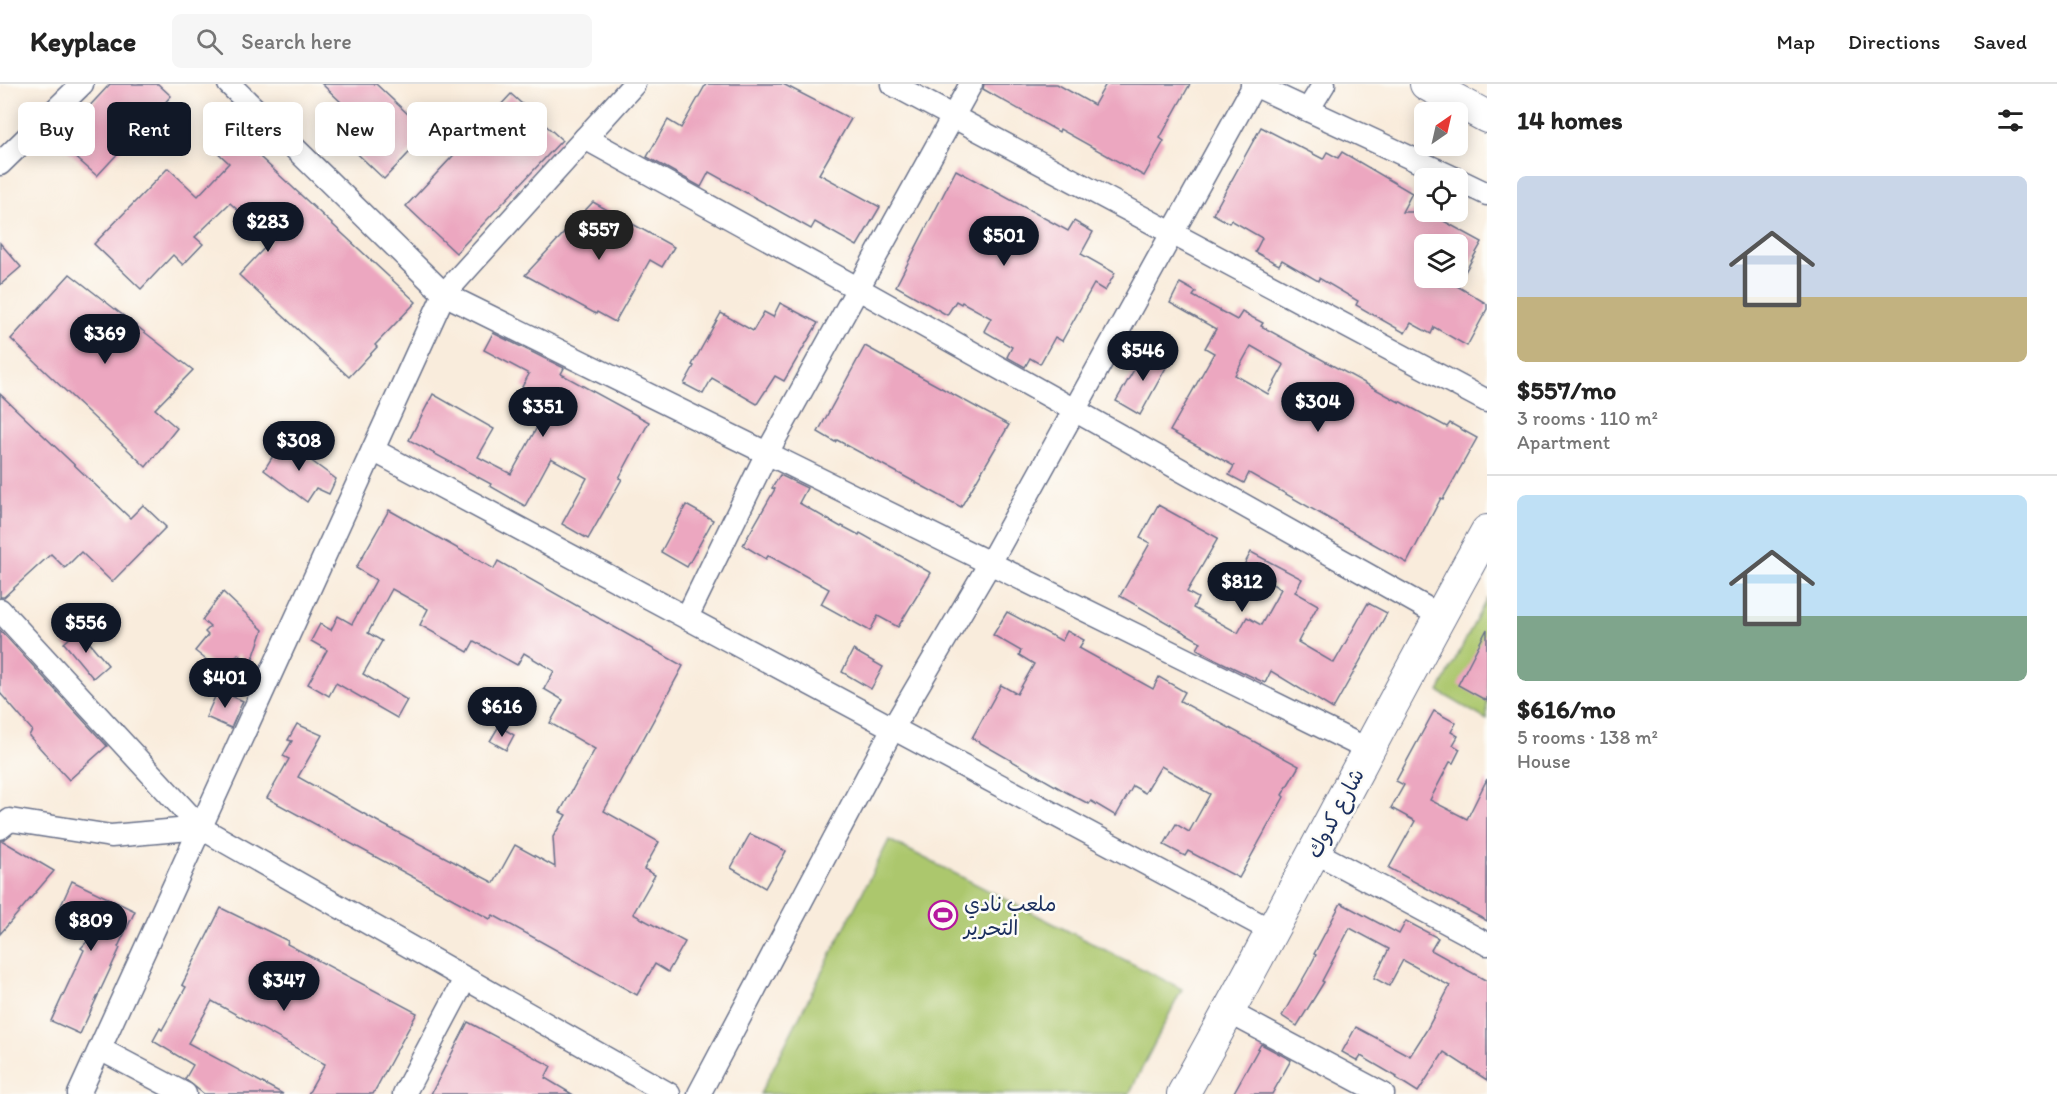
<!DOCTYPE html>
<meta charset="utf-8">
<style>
:root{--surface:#fff;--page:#f6f6f6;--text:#222;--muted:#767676;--line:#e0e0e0;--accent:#111827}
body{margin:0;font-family:Itim,"Playpen Sans Arabic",sans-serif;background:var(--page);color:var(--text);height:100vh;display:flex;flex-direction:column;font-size:22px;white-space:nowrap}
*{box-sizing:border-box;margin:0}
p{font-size:20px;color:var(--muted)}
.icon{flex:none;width:33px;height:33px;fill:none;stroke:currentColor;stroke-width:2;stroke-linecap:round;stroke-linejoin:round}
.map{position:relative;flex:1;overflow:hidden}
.drawer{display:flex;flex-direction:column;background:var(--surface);width:570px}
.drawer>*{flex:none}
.banner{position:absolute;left:18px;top:18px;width:570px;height:54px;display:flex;gap:12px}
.needle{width:39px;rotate:34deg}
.buttons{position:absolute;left:1414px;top:18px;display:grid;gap:12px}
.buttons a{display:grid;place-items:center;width:54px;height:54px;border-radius:9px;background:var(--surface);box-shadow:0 3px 15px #0003;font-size:30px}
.price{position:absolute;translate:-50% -51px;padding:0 14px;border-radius:21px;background:var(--accent);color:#fff;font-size:20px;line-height:39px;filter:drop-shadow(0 2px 3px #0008)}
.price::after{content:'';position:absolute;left:50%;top:36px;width:18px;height:14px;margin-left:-9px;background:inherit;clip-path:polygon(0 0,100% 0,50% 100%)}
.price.active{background:#222;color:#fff}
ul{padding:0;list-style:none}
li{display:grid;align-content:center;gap:12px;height:318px;padding:0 30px}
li+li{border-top:2px solid var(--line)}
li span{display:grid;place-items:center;height:186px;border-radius:9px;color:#555}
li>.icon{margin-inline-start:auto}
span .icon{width:108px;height:108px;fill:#fffc;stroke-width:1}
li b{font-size:26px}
h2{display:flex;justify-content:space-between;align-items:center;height:72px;padding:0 30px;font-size:26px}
.pill{padding:0 21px;border-radius:9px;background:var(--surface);box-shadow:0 3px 15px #0003;font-size:21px;line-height:54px}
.pill.active{background:var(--accent);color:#fff}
header{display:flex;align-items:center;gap:36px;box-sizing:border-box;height:84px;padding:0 30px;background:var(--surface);border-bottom:2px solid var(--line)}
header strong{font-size:28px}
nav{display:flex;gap:33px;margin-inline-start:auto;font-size:21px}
.search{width:420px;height:54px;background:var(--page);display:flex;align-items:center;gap:15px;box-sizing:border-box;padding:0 21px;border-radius:9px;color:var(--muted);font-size:22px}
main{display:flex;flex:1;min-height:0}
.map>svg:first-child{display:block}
.green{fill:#acc76d;stroke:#647b66;stroke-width:1.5}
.building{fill:#eca7c0;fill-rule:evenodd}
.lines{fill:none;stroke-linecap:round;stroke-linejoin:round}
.street-casing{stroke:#69718a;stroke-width:25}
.secondary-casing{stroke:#69718a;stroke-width:34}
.street{stroke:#fff;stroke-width:22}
.secondary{stroke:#fff;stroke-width:32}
.labels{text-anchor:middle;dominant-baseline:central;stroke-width:5;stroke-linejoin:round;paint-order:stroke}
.street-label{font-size:21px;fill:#1b2f5e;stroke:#fdfcf7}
.poi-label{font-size:21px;fill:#1b2f5e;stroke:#fdfcf7;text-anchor:start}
</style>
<header>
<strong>Keyplace</strong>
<div class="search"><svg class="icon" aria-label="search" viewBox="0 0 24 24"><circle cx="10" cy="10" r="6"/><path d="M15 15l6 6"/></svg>Search here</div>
<nav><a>Map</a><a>Directions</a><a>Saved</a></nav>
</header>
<main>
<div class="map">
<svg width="1487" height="1010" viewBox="0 0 1487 1010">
<rect width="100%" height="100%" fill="#fdfcf7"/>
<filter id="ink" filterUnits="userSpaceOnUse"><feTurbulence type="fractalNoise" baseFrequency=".0167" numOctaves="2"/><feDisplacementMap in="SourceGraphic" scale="12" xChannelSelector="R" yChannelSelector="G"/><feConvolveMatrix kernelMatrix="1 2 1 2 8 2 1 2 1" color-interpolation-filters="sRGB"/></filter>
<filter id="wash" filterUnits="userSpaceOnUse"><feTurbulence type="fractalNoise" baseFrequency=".008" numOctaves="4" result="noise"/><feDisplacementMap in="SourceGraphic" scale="24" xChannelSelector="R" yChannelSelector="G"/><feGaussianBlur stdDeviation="1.35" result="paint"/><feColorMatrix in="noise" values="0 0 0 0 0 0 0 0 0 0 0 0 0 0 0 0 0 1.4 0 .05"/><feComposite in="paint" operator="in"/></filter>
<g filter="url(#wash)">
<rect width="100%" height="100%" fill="#f9ecdc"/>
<g class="green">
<path d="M1487,514V636L1439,608Z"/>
<path d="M889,756L1182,905L1129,1010H760Z"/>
</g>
<g id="blocks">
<g class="building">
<path d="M110,0H158L171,12L97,92L57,57Z"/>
<path d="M322,0H376L428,49L384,95L325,39L343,20Z"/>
<path d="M706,0H783L851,35L819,90L880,123L857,162L815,138L811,145L709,88L701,103L647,73L668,36L681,44Z"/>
<path d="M984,0H1057L1094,21L1106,0H1190L1160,54L1164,57L1144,92L1060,45L1059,48L983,5Z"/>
<path d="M511,10L562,56L456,169L406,122Z"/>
<path d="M1261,43L1323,75L1327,68L1338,74L1342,68L1412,109L1402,128H1442L1438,134L1482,158L1457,202L1487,220V225L1467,262L1434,243L1431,250L1411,239L1405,249L1356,221L1358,217L1319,194L1318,197L1282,176L1279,181L1255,168L1262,154L1231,136L1229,139L1213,130ZM1425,160H1458V194H1425Z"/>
<path d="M232,47L416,218L375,261L377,263L349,293L239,191L271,157L230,119L195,153L203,160L183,181L173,171L141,205L94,160L168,84L198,112L229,79L215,66Z"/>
<path d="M956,86L1068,147L1074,137L1093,148L1081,170L1115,189L1105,207L1094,200L1062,257L1055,253L1040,280L1030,274L1025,283L1007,273L1012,263L984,247L991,234L962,218L961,220L956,217L947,231L896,202Z"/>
<path d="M593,118L674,163L662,183L650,176L615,238L597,228L596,230L525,191Z"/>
<path d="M0,159L21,183L0,201Z"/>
<path d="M70,190L193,286L155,325L177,344L146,383L11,255Z"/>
<path d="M1180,199L1196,208L1193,212L1237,236L1242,228L1263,239L1261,242L1399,318V317L1447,343L1450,339L1477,354L1443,415L1441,414L1407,479L1249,389L1244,399L1229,391L1234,382L1170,347L1214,269L1205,264L1216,245L1170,219ZM1251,262L1284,281L1268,310L1235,291Z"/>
<path d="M780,219L818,239L784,297L775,292L757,320L712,294L703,310L684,300L694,282L692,281L721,229L753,247L764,228L773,233Z"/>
<path d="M493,249L564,284L561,290L649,338L619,394L622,395L588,455L562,440L587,394L551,374L525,422L490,402L491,400L409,356L433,310L494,345L478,373L511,390L541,336L539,335L549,318L522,303L529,290L484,266Z"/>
<path d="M865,262L1009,341L961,423L837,356L835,358L818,348Z"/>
<path d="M1146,265L1169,278L1140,331L1116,317Z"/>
<path d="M0,310L130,434L143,421L166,443L112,498L81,468L65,484L51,470L4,513H0Z"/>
<path d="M283,356L336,395L329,410L316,404L307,418L264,386Z"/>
<path d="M780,391L807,404L799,419L841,443L842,442L859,451L860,449L931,489L898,543L878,532L870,547L821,520L829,505L771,473L768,472L766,475L743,461L775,405L772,404Z"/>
<path d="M686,421L713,436L687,483L661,468Z"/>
<path d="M1158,421L1218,454L1187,508L1198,514L1193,524L1238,549L1247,533L1261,541L1281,505L1243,483L1251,468L1302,495L1295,508L1318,521L1298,558L1334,579L1368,519L1387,529L1333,625L1271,587L1265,599L1213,574L1197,565L1201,558L1120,512L1150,459L1140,454Z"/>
<path d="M389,426L494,485L498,477L683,582L604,727L659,758L644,785L655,791L633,830L685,858L668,888L655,880L637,911L493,831L490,835L267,714L289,675L283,672L292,657L288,656L297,640L322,651L298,693L384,741L494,799L515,761L555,783L553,753L566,731L560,728L595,665L550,639L563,616L544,605L554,587L524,569L517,581L474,557L468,568L420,541L428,525L392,505L368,549L382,557L363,590L407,616L397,634L336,599L329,612L308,600L327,566L311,557L320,540L331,546L338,532L352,540L376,496L356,484Z"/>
<path d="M223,508L263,546L251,580L238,570L223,589L195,567L208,551L205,548L210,543L202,536Z"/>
<path d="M1007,528L1062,557L1067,547L1084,556L1079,564L1153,605L1159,593L1185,608L1180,617L1299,682L1282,711L1284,713L1239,794L1188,767L1185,772L1164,761L1176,740L1189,748L1210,710L1161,682L1145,709L1133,702L1116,732L1091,717L1089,720L1066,708L972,654L1001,601L1017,610L1034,580L1019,571L1021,567L993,551Z"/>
<path d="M1487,545V617L1458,601Z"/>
<path d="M0,546L107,662L69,696L29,652L32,646L0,609Z"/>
<path d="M79,546L108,581L93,594L64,559Z"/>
<path d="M853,566L883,583L871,605L842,588Z"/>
<path d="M218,606L243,617L231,644L206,633Z"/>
<path d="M1434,627L1456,639L1451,648L1458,652L1453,661L1460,665L1453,679L1450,678L1430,716L1467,735L1487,695V837L1389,784L1415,737L1391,724L1404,701L1396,697Z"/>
<path d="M499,642L514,651L506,666L490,657Z"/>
<path d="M750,750L786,767L765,804L731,784Z"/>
<path d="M0,757H3L54,787L0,850Z"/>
<path d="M72,797L135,827L118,863L120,864L80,950L51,937L84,866L81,864L98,846L58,828Z"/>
<path d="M1341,819L1399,850L1406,837L1438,854L1431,866L1487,897V996L1444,968L1418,1008L1396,994L1397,993L1361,972L1358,977L1342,968L1356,943L1410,972L1426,947L1450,902L1403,876L1389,902L1374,894L1389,865L1350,844L1322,897L1324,898L1297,942L1282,932L1308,886L1316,871L1314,870Z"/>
<path d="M221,824L288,857L287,860L417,929L373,1010H308L325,980L212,917L188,959L283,1010H204L185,995L193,981L153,957L160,944L162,946L186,903L182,901Z"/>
<path d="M468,938L551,982L545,994L572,1010H431Z"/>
<path d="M1261,960L1291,976L1272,1010H1233Z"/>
</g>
</g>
</g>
<g filter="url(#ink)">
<use href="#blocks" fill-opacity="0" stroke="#69718a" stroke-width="1.5"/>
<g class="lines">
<g class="street-casing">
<g id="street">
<path d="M229,0L444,210L1369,666"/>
<path d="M892,0L1487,317"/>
<path d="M1252,0L1454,94"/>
<path d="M1308,26L1324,0"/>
<path d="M585,54L857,204L1439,531"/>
<path d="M0,80L82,0"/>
<path d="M1458,96L1487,110"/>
<path d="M373,366L1272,847"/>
<path d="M0,526L201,744L669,1010"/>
<path d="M687,533L767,369L971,0"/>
<path d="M0,744L10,736L111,752L201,744"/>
<path d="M1315,768L1487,860"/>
<path d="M1229,928L1383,1010"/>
<path d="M100,965L185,1010"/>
<path d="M79,1010L444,210L634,0"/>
<path d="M404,1010L465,895"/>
<path d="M699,1010L893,644L990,479L1254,1"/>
</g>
</g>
<g class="secondary-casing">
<g id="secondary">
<path d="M1426,0L1487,33"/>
<path d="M1183,1010C1287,824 1383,633 1487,447"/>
</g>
</g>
<use href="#street" class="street"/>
<use href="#secondary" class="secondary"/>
</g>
</g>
<defs>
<g id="stadium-ring" transform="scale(1.5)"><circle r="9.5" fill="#fdfcf7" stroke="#b5179e" stroke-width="1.5"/><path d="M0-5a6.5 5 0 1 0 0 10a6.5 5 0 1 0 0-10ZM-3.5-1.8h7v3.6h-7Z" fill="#b5179e"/></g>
</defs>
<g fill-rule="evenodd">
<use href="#stadium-ring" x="943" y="831"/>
</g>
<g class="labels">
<g class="street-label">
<text transform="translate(1335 729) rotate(-62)">شارع كدوك</text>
</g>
<g class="poi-label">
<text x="964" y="819">ملعب نادي<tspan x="964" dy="24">التحرير</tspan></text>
</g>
</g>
</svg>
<div class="buttons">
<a><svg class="needle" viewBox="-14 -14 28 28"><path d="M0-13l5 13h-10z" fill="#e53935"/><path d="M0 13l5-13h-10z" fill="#767676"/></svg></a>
<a><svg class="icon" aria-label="locate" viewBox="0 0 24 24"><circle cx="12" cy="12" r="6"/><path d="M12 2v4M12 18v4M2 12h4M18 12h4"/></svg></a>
<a><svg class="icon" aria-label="layers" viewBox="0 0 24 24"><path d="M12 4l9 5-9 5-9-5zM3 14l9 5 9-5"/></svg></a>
</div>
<b class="price" style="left:268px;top:169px">$283</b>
<b class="price active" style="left:599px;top:177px">$557</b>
<b class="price" style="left:1004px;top:183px">$501</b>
<b class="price" style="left:105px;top:281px">$369</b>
<b class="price" style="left:1143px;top:298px">$546</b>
<b class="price" style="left:1318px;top:349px">$304</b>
<b class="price" style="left:543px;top:354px">$351</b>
<b class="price" style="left:299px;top:388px">$308</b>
<b class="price" style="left:1242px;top:529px">$812</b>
<b class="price" style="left:86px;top:570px">$556</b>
<b class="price" style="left:225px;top:625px">$401</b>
<b class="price" style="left:502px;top:654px">$616</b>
<b class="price" style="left:91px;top:868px">$809</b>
<b class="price" style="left:284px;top:928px">$347</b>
<div class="banner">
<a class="pill">Buy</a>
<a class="pill active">Rent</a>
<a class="pill">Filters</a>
<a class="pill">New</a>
<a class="pill">Apartment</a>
</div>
</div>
<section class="drawer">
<h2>14 homes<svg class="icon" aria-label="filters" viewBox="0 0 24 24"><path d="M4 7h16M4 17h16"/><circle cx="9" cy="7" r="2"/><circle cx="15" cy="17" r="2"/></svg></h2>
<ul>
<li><span style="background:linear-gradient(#c9d6e8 65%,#c2b280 0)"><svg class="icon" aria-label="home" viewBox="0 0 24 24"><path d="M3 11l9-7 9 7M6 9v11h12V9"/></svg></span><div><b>$557/mo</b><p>3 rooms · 110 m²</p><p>Apartment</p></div></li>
<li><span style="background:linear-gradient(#bfe0f5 65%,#7fa58c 0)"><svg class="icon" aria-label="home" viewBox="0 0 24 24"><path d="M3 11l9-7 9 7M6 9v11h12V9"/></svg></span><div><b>$616/mo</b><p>5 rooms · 138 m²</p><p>House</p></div></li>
</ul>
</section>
</main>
